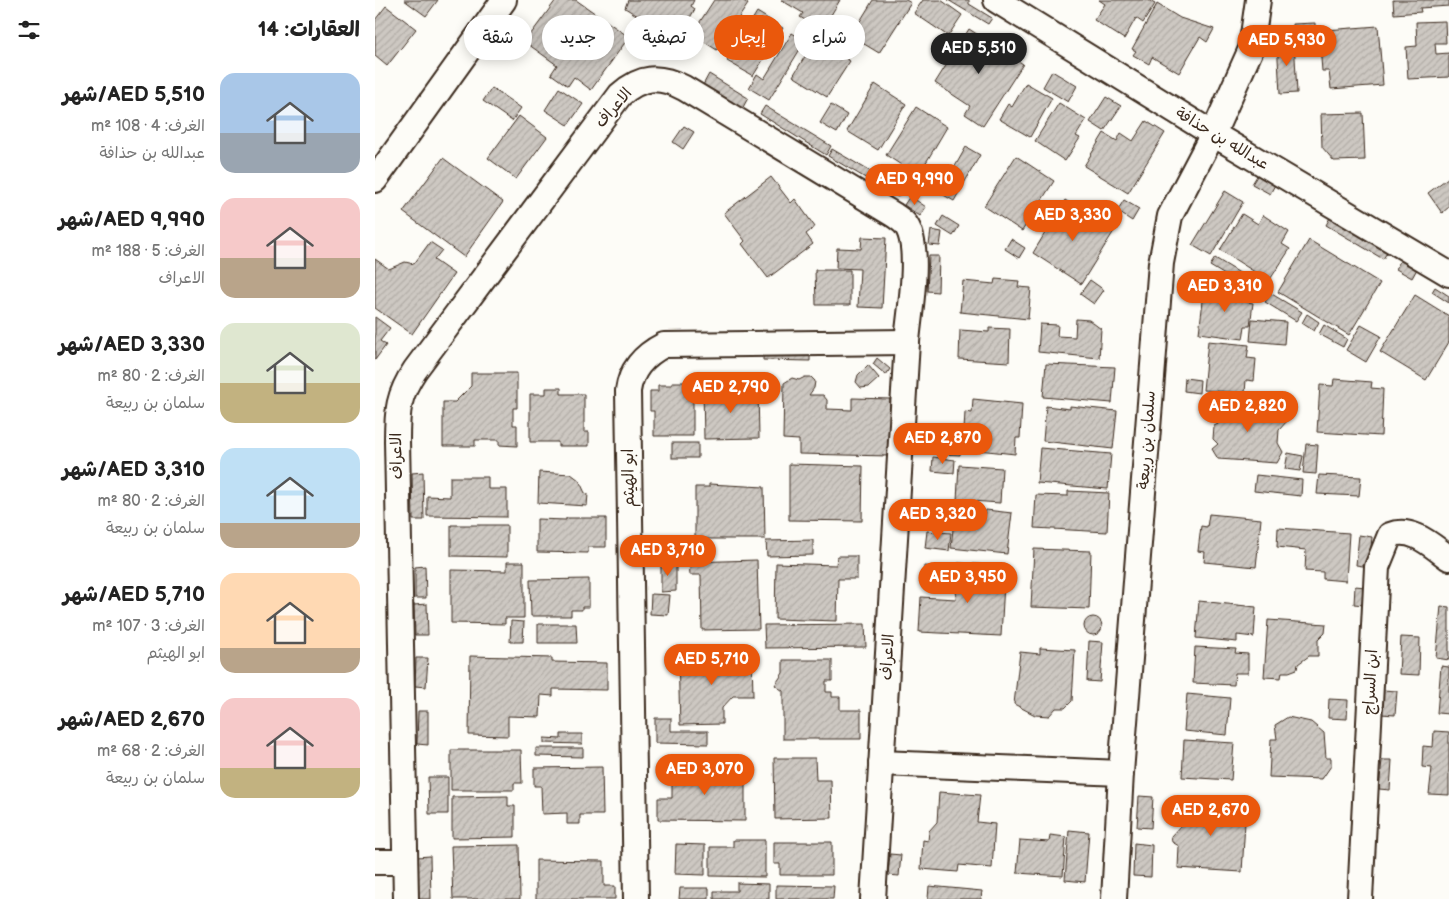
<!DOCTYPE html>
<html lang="ar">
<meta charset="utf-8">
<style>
:root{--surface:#fff;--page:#f2f2f2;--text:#222;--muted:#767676;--accent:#ea580c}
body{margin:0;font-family:"Balsamiq Sans","Playpen Sans Arabic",sans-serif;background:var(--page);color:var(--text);direction:rtl;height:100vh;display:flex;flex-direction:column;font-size:19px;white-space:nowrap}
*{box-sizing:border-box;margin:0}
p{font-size:16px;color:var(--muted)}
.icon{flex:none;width:28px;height:28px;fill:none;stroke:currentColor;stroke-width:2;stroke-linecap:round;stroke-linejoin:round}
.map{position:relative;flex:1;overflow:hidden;direction:ltr}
.side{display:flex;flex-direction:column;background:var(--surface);width:375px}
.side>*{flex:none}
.hud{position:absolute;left:15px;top:15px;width:475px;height:45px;direction:rtl;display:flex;gap:10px}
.price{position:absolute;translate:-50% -42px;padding:0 11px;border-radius:18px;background:var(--accent);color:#fff;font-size:16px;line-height:32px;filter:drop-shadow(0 1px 2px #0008)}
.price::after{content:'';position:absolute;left:50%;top:30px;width:15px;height:11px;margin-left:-8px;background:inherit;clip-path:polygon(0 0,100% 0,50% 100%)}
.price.current{background:#222;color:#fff}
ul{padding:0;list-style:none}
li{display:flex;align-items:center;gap:15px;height:125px;padding:0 15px}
li span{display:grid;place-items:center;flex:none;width:140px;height:100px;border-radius:15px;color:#555}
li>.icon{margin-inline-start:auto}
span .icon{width:60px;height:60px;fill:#fffc;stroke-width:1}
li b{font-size:21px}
h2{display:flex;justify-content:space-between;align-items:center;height:60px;padding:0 15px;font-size:21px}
.pill{padding:0 18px;border-radius:22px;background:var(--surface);box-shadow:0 2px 12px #0003;font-size:18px;line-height:45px}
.pill.current{background:var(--accent);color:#fff}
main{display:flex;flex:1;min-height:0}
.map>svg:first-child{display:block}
.building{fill:url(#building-hatch);stroke:#3b2a1e}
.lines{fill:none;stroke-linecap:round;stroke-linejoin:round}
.minor-casing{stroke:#3b2a1e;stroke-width:28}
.minor{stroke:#fdfcf7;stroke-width:24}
.labels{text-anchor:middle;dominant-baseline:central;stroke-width:4.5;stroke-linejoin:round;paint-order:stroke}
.street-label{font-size:16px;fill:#3b2a1e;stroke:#fdfcf7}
</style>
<main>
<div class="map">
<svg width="1074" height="899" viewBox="0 0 1074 899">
<defs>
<pattern id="building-hatch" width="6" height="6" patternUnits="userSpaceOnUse" patternTransform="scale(1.25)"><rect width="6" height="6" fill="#cdc8c2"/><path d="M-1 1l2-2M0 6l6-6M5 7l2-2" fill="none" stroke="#b1aca6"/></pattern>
</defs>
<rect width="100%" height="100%" fill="#fdfcf7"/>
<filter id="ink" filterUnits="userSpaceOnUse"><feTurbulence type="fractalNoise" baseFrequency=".02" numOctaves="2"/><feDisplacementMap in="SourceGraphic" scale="10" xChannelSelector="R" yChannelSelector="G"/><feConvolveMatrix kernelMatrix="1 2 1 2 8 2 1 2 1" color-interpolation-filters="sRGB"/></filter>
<g filter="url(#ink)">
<g class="building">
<path d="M29,0H63L51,16Z"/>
<path d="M181,0H201L254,37L216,90L199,77L193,86L176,74L182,65L150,42Z"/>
<path d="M253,0H319L316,6L320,9L302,40L250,8Z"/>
<path d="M339,0H367L373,4L342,50L326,40L328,37L319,31Z"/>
<path d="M406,0H465L447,30L425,17L428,13Z"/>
<path d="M498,0H531L536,3L504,53L476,36Z"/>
<path d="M548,0H566L587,15L573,36L539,13Z"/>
<path d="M573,0H594V4L617,18L613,24Z"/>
<path d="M724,0H773L780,4L768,23L761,18L749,39L719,20L730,4Z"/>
<path d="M1018,0H1074V6L1045,8L1046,12L1019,14Z"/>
<path d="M782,4L805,18L839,29L832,42L825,37L804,73L777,57L774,64L758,55L761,51L757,49Z"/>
<path d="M11,6L41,29L12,66L0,56V20Z"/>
<path d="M382,12L408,28L378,76L352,61Z"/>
<path d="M1070,21L1071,43H1060L1061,54L1074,53V77L1033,79L1031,47L1042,46L1041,22Z"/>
<path d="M940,23V38H919L918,24Z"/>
<path d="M1003,26L1008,85L956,89L954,71H947L945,46H952L951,30Z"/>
<path d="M594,29L648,64L608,126L590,114L595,106L560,83Z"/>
<path d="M417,33L430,41L394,100L374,88L382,74L389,79Z"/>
<path d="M919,40L922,93L905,94L902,41Z"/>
<path d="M438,43L449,50L451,46L475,61L452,97L418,76Z"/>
<path d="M677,71L702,86L693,102L668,87Z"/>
<path d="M334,74L373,98L367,109L328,85Z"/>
<path d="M651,83L677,98L655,137L624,119L633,104L637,107Z"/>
<path d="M500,84L531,104L503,150L472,131Z"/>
<path d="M117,88L146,108L137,121L108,101Z"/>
<path d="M184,88L208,104L193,125L170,110Z"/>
<path d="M731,97L746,106L729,131L715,122Z"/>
<path d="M684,103L711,120L701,136L705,138L690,161L660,141Z"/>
<path d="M456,105L472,115L462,133L445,123Z"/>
<path d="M390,106L456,146L451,155L385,114Z"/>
<path d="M541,107L572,127L543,176L511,155Z"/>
<path d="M988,113L990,160L959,161L947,147L946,114Z"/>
<path d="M144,116L172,137L141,179L113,158Z"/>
<path d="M771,121L790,133L753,193L709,166L729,133L742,141L746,133L758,141Z"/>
<path d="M309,126L319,132L308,149L298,142Z"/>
<path d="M591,147L605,155L579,201L565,193Z"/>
<path d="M457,149L527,190L523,197L453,156Z"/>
<path d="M641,156L679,181L647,231L609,206Z"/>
<path d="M68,158L128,202L89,257L28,212Z"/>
<path d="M885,171L902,181L895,194L877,184Z"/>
<path d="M396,177L416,203L420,199L440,227L431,234L438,244L393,278L367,244L370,241L349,213Z"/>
<path d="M1074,177V207L1067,213L1053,193Z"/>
<path d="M850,191L868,202L836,256L817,245Z"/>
<path d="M535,196L551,207L545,216L529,205Z"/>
<path d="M690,200L739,231L706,284L658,253Z"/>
<path d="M749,200L764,209L757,221L742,211Z"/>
<path d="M867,214L883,224L888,215L914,232L907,244L915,249L894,281L845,250Z"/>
<path d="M568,216L584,226L578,236L562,226Z"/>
<path d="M956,216L1013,251L1008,259L951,225Z"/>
<path d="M556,230L567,232L565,246L554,245Z"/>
<path d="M487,237L511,238L507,308L483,307L485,269L461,268L462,248L486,249Z"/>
<path d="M636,239L650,248L644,258L630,249Z"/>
<path d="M934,240L1005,283L974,335L903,292Z"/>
<path d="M55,242L67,250L59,260L79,274L37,334L0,308V259L14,269L30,262L39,264Z"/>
<path d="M554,256H564L563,292L552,291Z"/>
<path d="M840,258L873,278L868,286L835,266Z"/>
<path d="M1026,259L1042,269L1037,278L1021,269Z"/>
<path d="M440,270H475V305H441Z"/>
<path d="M620,279L644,281L643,287L656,288L653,319L585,312L588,281L619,284Z"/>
<path d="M715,280L729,290L719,304L705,294Z"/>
<path d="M830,285L868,290L867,301L878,303L875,326H870L868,339L824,333Z"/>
<path d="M1060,287L1074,296V303L1057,292Z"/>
<path d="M895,293L927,312L921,321L890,302Z"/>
<path d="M1040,295L1074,316V342L1051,380L1005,352Z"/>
<path d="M932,314L944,322L939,331L927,323Z"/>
<path d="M0,317L15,328L5,341L11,345L0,360Z"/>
<path d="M701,319L714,320L726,329L724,358L663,352L665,324L683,325L682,336L700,337Z"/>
<path d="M877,319L911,322L909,344L875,341Z"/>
<path d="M949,325L972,339L968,347L944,334Z"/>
<path d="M986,325L1006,336L991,362L971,350Z"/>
<path d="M614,328L635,329L634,362L584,359L585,330L614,332Z"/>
<path d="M833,341L874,345L872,358L881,359L879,381L871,380L870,393L828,390Z"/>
<path d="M388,352L435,353V361L388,360Z"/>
<path d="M502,358L515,369L511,375L498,364Z"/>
<path d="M671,364L740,367L737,403L668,397Z"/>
<path d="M493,365L504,378L494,387L486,388L481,382L483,375Z"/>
<path d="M96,373H142V408H138V425H142V446L124,445V440H100V446H68V402H80L96,386Z"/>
<path d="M430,377H436L440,381L439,388L434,395H448L452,400V409L477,410V398L515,399L514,456L424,454V440L408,439L409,383L417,378L424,380Z"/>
<path d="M810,378L825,380L824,393L809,391Z"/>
<path d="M959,379L997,382L996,388L1008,389L1006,436L942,432L945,385L958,386Z"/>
<path d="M297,382H318V436H279V411H275V391H283V385H297Z"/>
<path d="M171,388H186V394H209V432H214V446H183V442H155V394H171Z"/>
<path d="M383,389L384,438L329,439L328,390Z"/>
<path d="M598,399L647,404L645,438H641L640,454L594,449L595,430H589L590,412L597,413Z"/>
<path d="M847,404L905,408L912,421L904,430L903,443L908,452L902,463L843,459L837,449L843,444L838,439L839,426L843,424L839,416Z"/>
<path d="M671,406L695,409V406L742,411L738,449L668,441Z"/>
<path d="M567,434L586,435L585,455L566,454Z"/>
<rect x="297" y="443" width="26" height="15"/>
<path d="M931,444L943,445L941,474L928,473Z"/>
<path d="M665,448L736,454L733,489L662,483Z"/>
<path d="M913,453L928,456L925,471L910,469Z"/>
<path d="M558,457L580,460L579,473L557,471Z"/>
<path d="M414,464L488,466L487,521L414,520Z"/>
<path d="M584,465L627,468L625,503L582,500Z"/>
<path d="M48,472L49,520H38L37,473Z"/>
<path d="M164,472L196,474L204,480L210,493L213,494L212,506L163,503Z"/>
<path d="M881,475L927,480L926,496L879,491Z"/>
<path d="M944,475L986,477L984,496L942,494Z"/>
<path d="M75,477H113V489H132V517L52,516V496L75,497Z"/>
<path d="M334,484L389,487L390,539H320V487H334Z"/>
<path d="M693,491L734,493L732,532L659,528L661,495L693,496Z"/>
<path d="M580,510L610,514L611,510L637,513L632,554L576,548Z"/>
<path d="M834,514L886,519L881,567L829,562L830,552L823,551L826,526L832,527Z"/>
<path d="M191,518H231V547H213V553L162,552V519L191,520Z"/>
<path d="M76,525H132V557L76,556Z"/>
<path d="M903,528L974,533L971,581L948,579V572L930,571L931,550L902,547Z"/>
<path d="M552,531L576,533L574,551L550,548Z"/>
<path d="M984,535L997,537L994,567L981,565Z"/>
<path d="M438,540V555L392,556L391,541Z"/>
<path d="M659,549L716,551L714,609L656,607Z"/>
<path d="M462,556H482V579H463L462,621L400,619L401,563L461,565Z"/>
<path d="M382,560L384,629L327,630L326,575H315L314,562Z"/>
<path d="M132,562H149V618H130V624L76,623V570L132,571Z"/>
<path d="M286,563H301V591L286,592Z"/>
<path d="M583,563L630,566L626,636L544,632L546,597L581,599Z"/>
<path d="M50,566L51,598H40V567Z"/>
<path d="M549,566L563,567L561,584L548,582Z"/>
<path d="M214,579V607H207V610H196V616H156L155,580Z"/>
<path d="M980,586L990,587L989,605L979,604Z"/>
<path d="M276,594L295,595L293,615L275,614Z"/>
<path d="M824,601L881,607L879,637L862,635V642L821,638Z"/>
<path d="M52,604L53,635H40L39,605Z"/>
<path d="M1066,606L1074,607V660L1061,658Z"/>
<circle cx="718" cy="626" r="9"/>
<path d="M893,620L951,624L950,633L943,640V656H934L923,664L922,669L914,672H907L906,678L889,677Z"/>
<path d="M136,621L149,622L148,642H135Z"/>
<path d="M163,624H201L202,643H163Z"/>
<path d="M490,624L491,647L390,648L389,625Z"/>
<path d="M1026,637L1045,638L1044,675L1024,674Z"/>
<path d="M714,641L728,642L725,682L712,681Z"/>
<path d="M820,647L861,649L860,653L873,654V673H860L859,685L818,683Z"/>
<path d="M665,648L700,650L697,701L690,708H681L674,716L660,715L639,704L645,652L665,654Z"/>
<path d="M95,656L177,658V662L232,663V690L178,689V696L166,695L165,717L133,716V736L94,735Z"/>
<path d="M377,656L378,696H358L347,708V724L305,725L303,657Z"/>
<path d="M41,658H53L51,687L40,686Z"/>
<path d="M408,660H457V681H451V692H457V697H465V710H486V739H408V691L400,685L408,673Z"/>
<path d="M1066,666L1074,667V714L1062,713Z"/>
<path d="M1008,690L1022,691L1020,715L1006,714Z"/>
<path d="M812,694L855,698L852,735L809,731Z"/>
<path d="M954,699L973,700L972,719L953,718Z"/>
<path d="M43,711H53V745L42,744Z"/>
<path d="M913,717L936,722L949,733L951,758H956V766L947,779L894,777L896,739H902L900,725Z"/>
<path d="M280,718H296V731H333V744L280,743Z"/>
<path d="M1059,731L1074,732V795L1054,794L1057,768L1047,767L1048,746L1058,747Z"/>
<path d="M186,734H207V744L169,743V738L186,739Z"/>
<path d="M809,740L859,743L856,780L807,777Z"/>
<path d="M161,748H208V757L161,756Z"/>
<path d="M76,750H146L147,783H139V790H76Z"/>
<path d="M399,758H440L441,780H456L457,818L400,819Z"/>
<path d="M1007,760H1017L1015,790L1004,789Z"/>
<path d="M227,767L228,815H205V824H192V813L167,814L166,786H159V768Z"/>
<path d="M297,770H370V821L283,820V798H297Z"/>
<path d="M53,777H73V814H54Z"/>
<path d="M564,792L605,795L602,822L620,824L617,868L584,865L583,872L546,869L548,840L553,841L554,831L562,822Z"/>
<path d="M133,796V806H140V837L77,838V797Z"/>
<path d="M764,796L778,797L776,828L762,827Z"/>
<path d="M807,802L871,806L867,872L803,868L804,846L797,842L796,836L806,825Z"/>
<path d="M694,830L714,832L710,882L690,880Z"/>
<path d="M675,835L691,837L688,876L642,873L645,840L674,842Z"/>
<path d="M358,840H390V877L335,876V847H358Z"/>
<path d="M399,842H457V875H405V864H399Z"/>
<path d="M759,843L777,845L776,877L758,876Z"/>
<path d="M301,844L330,845V875L300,874Z"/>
<path d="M144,845L145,899H78L76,846Z"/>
<path d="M515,854L526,855L524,876L513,875Z"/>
<path d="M55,856L56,899H43L42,857Z"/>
<path d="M161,860L229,861V886H240V899H161Z"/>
<path d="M362,883L394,884V899H339V891H362Z"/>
<path d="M401,885L459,886L458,899H401Z"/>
<path d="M554,886L607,891L606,899H553Z"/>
<path d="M305,888H334V899H304Z"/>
</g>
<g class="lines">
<g class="minor-casing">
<g id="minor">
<path d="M621,0L838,134L1074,274"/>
<path d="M0,180L129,0"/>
<path d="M506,763L746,773"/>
<path d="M0,862H30"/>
<path d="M31,899L22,441C22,411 23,395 40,370L245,95C266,76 284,75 309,88L519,215C523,218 528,221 531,225C547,248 534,314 532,342L498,899"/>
<path d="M261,899L253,391C256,369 269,355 289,345L532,342"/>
<path d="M739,899L746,773L786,263L795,216L838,134L876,49L883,0"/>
<path d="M985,899L1002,567L1015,535C1037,526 1057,546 1074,558"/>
</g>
</g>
<use href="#minor" class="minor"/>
</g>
</g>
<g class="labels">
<g class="street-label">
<text transform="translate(239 108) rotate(-49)">الاعراف</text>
<text transform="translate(847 139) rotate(31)">عبدالله بن حذافة</text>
<text transform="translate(772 440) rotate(-86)">سلمان بن ربيعة</text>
<text transform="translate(22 456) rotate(-91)">الاعراف</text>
<text transform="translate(254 478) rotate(-91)">ابو الهيثم</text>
<text transform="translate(513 657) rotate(-87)">الاعراف</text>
<text transform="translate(996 682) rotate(-87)">ابن السراج</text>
</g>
</g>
</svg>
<b class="price" style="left:912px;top:67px">AED 5,930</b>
<b class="price current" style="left:604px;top:75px">AED 5,510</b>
<b class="price" style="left:540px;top:206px">AED 9,990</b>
<b class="price" style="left:698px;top:242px">AED 3,330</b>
<b class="price" style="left:850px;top:313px">AED 3,310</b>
<b class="price" style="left:356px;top:414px">AED 2,790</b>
<b class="price" style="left:873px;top:433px">AED 2,820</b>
<b class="price" style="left:568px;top:465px">AED 2,870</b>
<b class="price" style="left:563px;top:541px">AED 3,320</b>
<b class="price" style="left:293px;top:577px">AED 3,710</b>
<b class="price" style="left:593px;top:604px">AED 3,950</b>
<b class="price" style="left:337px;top:686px">AED 5,710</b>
<b class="price" style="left:330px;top:796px">AED 3,070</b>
<b class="price" style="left:836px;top:837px">AED 2,670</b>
<div class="hud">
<a class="pill">شراء</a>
<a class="pill current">إيجار</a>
<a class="pill">تصفية</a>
<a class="pill">جديد</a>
<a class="pill">شقة</a>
</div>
</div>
<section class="side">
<h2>العقارات: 14<svg class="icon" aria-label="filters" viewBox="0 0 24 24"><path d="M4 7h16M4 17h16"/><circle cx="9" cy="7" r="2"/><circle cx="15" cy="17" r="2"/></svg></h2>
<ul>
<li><span style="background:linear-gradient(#a9c7e8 60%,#9aa5b1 0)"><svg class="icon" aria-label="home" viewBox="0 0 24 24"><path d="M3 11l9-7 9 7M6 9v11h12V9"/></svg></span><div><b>AED 5,510/شهر</b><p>الغرف: 4 · 108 m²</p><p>عبدالله بن حذافة</p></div></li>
<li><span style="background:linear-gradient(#f6c9c9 60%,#b9a48a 0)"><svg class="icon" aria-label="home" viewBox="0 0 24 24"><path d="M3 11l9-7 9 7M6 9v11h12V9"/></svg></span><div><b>AED 9,990/شهر</b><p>الغرف: 5 · 188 m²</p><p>الاعراف</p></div></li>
<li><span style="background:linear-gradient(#dfe7d0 60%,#c2b280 0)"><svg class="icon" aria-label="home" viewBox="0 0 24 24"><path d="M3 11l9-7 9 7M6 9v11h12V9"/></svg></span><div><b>AED 3,330/شهر</b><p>الغرف: 2 · 80 m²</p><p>سلمان بن ربيعة</p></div></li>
<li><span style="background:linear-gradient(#bfe0f5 75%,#b9a48a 0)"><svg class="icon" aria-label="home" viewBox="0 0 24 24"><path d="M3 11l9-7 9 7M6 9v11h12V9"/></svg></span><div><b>AED 3,310/شهر</b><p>الغرف: 2 · 80 m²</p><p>سلمان بن ربيعة</p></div></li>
<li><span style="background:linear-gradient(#ffd9b3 75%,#b9a48a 0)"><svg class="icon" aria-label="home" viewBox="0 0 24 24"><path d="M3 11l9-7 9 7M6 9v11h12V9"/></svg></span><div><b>AED 5,710/شهر</b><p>الغرف: 3 · 107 m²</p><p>ابو الهيثم</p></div></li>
<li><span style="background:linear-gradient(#f6c9c9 70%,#c2b280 0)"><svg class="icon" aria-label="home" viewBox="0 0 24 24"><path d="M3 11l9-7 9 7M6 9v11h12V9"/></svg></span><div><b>AED 2,670/شهر</b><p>الغرف: 2 · 68 m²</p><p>سلمان بن ربيعة</p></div></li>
</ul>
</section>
</main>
